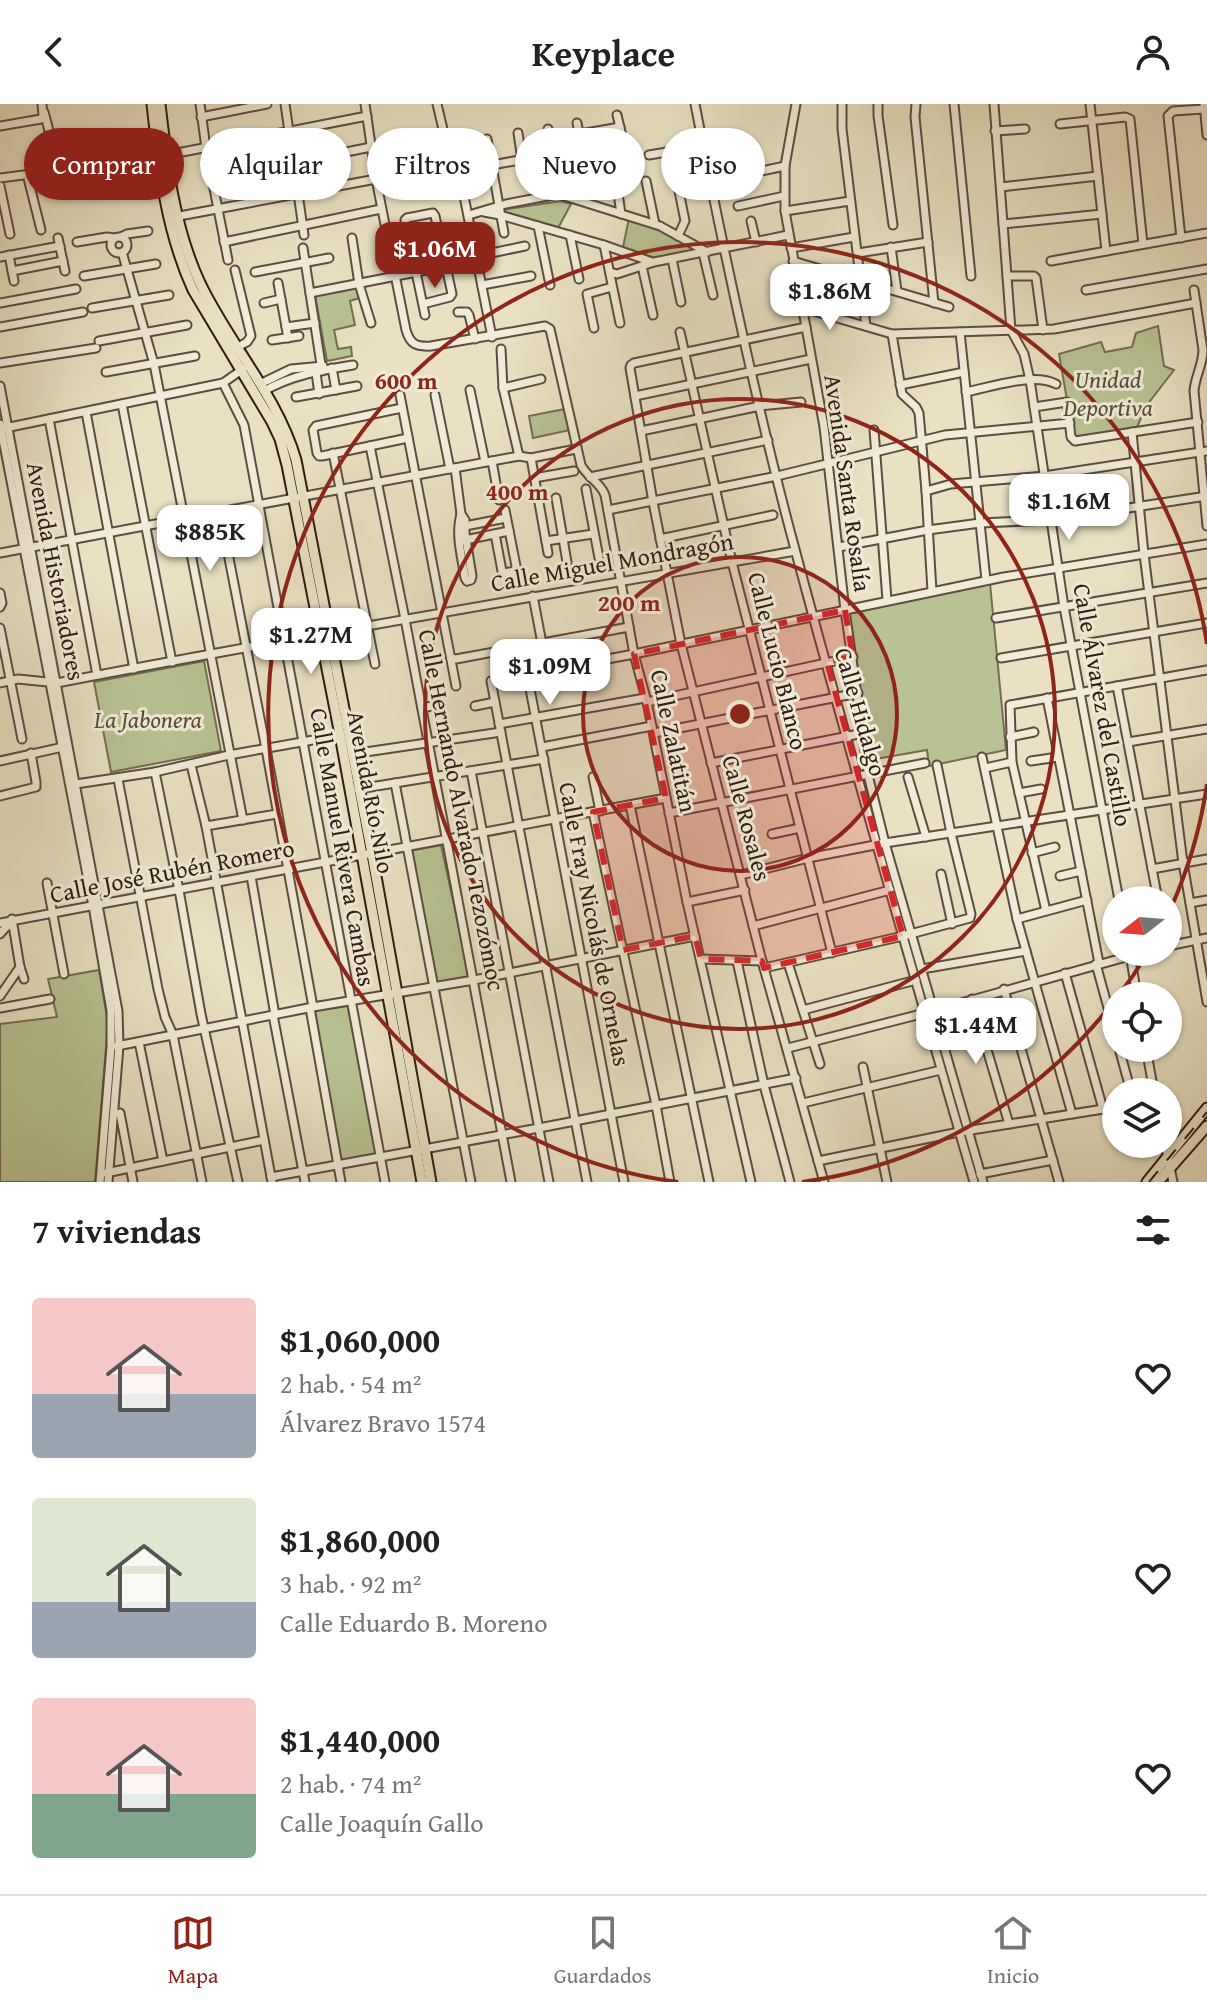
<!DOCTYPE html>
<html lang="es">
<meta charset="utf-8">
<style>
:root{--surface:#fff;--page:#f6f6f6;--text:#222;--muted:#767676;--line:#e0e0e0;--accent:#8f2418}
body{margin:0;font-family:"Gentium Book Plus",serif;background:var(--page);color:var(--text);height:100vh;display:flex;flex-direction:column;font-size:30px;white-space:nowrap}
*{box-sizing:border-box;margin:0}
p{font-size:26px;color:var(--muted)}
.icon{flex:none;width:44px;height:44px;fill:none;stroke:currentColor;stroke-width:2;stroke-linecap:round;stroke-linejoin:round}
.map{position:relative;height:1078px;overflow:hidden}
.sheet{display:flex;flex-direction:column;background:var(--surface);flex:1}
.sheet>*{flex:none}
.hud{position:absolute;left:24px;top:24px;width:800px;height:72px;display:flex;gap:16px}
.needle{width:52px;rotate:253deg}
.tools{position:absolute;left:1102px;top:782px;display:grid;gap:16px}
.tools a{display:grid;place-items:center;width:80px;height:80px;border-radius:50%;background:var(--surface);box-shadow:0 2px 6px #0004;font-size:40px}
.price{position:absolute;translate:-50% -68px;padding:0 18px;border-radius:16px;background:#fff;color:#222;font-size:26px;line-height:52px;filter:drop-shadow(0 2px 4px #0008)}
.price::after{content:'';position:absolute;left:50%;top:48px;width:24px;height:18px;margin-left:-12px;background:inherit;clip-path:polygon(0 0,100% 0,50% 100%)}
.price.on{background:var(--accent);color:#fff}
ul{padding:0;list-style:none}
li{display:flex;align-items:center;gap:24px;height:200px;padding:0 32px}
li span{display:grid;place-items:center;flex:none;width:224px;height:160px;border-radius:8px;color:#555}
li>.icon{margin-inline-start:auto}
span .icon{width:96px;height:96px;fill:#fffc;stroke-width:1}
li b{font-size:34px}
h2{display:flex;justify-content:space-between;align-items:center;height:96px;padding:0 32px;font-size:34px}
.chip{padding:0 28px;border-radius:36px;background:var(--surface);box-shadow:0 2px 6px #0004;font-size:28px;line-height:72px}
.chip.on{background:var(--accent);color:#fff}
header{display:flex;justify-content:space-between;align-items:center;height:104px;padding:0 32px;background:var(--surface);font-size:36px;font-weight:800}
.dock{display:flex;justify-content:space-around;align-items:center;height:112px;border-top:2px solid var(--line);background:var(--surface);font-size:22px;color:var(--muted)}
.dock a{display:grid;justify-items:center;gap:4px}
.dock .on{color:var(--accent)}
.map>svg:first-child{display:block}
.green{fill:#b8c292;stroke:#746e52;stroke-width:2}
.lines{fill:none;stroke-linecap:round;stroke-linejoin:round}
.minor-casing{stroke:#5e4c3f;stroke-width:11}
.major-casing{stroke:#301b13;stroke-width:13}
.minor{stroke:#f1ecd7;stroke-width:7}
.major{stroke:#e9e1c2;stroke-width:9}
.rail{stroke:#301b13;stroke-width:2;stroke-dasharray:14 14;stroke-linecap:butt}
.marked{fill:#d62828;fill-opacity:0.2;stroke:#d62828;stroke-width:6;stroke-dasharray:16 10;stroke-linejoin:round}
.ring{fill:none;stroke:#8f2418;stroke-width:4}
.labels{text-anchor:middle;dominant-baseline:central;stroke-width:6;stroke-linejoin:round;paint-order:stroke}
.park-label{font-size:24px;font-style:italic;fill:#594d39;stroke:#f1ecd7}
.street-label{font-size:24px;fill:#301b13;stroke:#f1ecd7}
.centre{fill:#8f2418;stroke:#f1ecd7;stroke-width:4}
.ring-label{font-size:24px;text-anchor:middle;font-weight:bold;fill:#8f2418;stroke:#f1ecd7;stroke-width:6;stroke-linejoin:round;paint-order:stroke}
</style>
<header><svg class="icon" aria-label="back" viewBox="0 0 24 24"><path d="M15 5l-7 7 7 7"/></svg>Keyplace<svg class="icon" aria-label="person" viewBox="0 0 24 24"><circle cx="12" cy="8" r="4"/><path d="M4 21q1-7 8-7t8 7"/></svg></header>
<div class="map">
<svg width="1207" height="1078" viewBox="0 0 1207 1078">
<rect width="100%" height="100%" fill="#e9e1c2"/>
<filter id="stains"><feTurbulence type="fractalNoise" baseFrequency=".0025" numOctaves="4"/><feColorMatrix values="0 0 0 0 .2 0 0 0 0 .09 0 0 0 0 .02 0 0 0 .5 -.17"/></filter>
<radialGradient id="worn" r=".72"><stop offset=".6" stop-color="#630" stop-opacity="0"/><stop offset="1" stop-color="#630" stop-opacity=".3"/></radialGradient>
<g class="green">
<path d="M561,97L571,100L557,126L503,111L502,106Z"/>
<path d="M629,114L657,123L698,147L660,156L623,143Z"/>
<path d="M357,183L359,194L350,197L355,221L334,226L338,245L351,243L352,252L327,257L315,191Z"/>
<path d="M1158,222L1164,262L1174,266L1147,301L1136,325L1074,336L1059,250L1101,238L1105,248L1132,243L1136,229Z"/>
<path d="M565,305L570,326L533,334L529,312Z"/>
<path d="M990,479L1006,646L929,662L927,646L870,656L848,510Z"/>
<path d="M204,557L221,647L111,668L94,578Z"/>
<path d="M441,741L470,875L435,881L409,747Z"/>
<path d="M99,866L108,919L95,1078H0V920L57,913L48,875Z"/>
<path d="M348,902L364,977L376,1051L340,1059L312,907Z"/>
</g>
<g class="lines">
<g class="minor-casing">
<g id="minor">
<path d="M200,0L206,44L228,156"/>
<path d="M285,0L304,131"/>
<path d="M365,0L376,75L406,226C410,240 416,243 431,242L545,222L550,225L581,361C587,373 600,378 605,391L634,550L647,598L687,798L751,1078"/>
<path d="M437,0L446,38L459,67L492,233"/>
<path d="M695,0C724,150 756,301 796,449C852,659 913,869 974,1078"/>
<path d="M796,0L785,62V107L824,323L845,506L869,675L885,739L983,1078"/>
<path d="M842,0V25L866,222"/>
<path d="M878,0V12L893,121"/>
<path d="M916,0L915,13L934,199"/>
<path d="M954,0L971,172"/>
<path d="M994,0L1011,226L1024,250L1030,276L1064,503L1119,796"/>
<path d="M1090,0L1106,147"/>
<path d="M1204,0L1207,31"/>
<path d="M44,8L60,68"/>
<path d="M617,11L631,70"/>
<path d="M201,13L267,0"/>
<path d="M577,19L583,49"/>
<path d="M1060,20L1125,13L1130,15L1143,140"/>
<path d="M0,22L41,15L43,12L42,0"/>
<path d="M548,25L552,50"/>
<path d="M995,27L1025,25"/>
<path d="M518,29L522,56"/>
<path d="M590,29L604,79"/>
<path d="M580,30L620,23"/>
<path d="M487,35L504,129"/>
<path d="M167,51L367,12"/>
<path d="M649,51L702,42"/>
<path d="M563,52L571,85"/>
<path d="M492,61L552,50L563,52L594,46"/>
<path d="M601,63L629,60"/>
<path d="M27,70L41,126"/>
<path d="M676,72L685,117L678,132"/>
<path d="M0,74L54,67L80,72L158,56"/>
<path d="M729,74L785,62"/>
<path d="M212,75L371,43"/>
<path d="M646,77L655,120"/>
<path d="M0,82L10,130"/>
<path d="M617,82L621,110"/>
<path d="M1001,83L1098,72"/>
<path d="M738,102L784,92"/>
<path d="M785,107L850,97"/>
<path d="M484,108L500,111L604,141L652,158"/>
<path d="M469,111L506,100L558,90L660,122L707,148"/>
<path d="M174,113L376,75"/>
<path d="M751,117L756,138"/>
<path d="M1003,120L1102,110"/>
<path d="M538,122L550,181"/>
<path d="M570,131L579,175"/>
<path d="M121,133L127,130L148,127"/>
<circle cx="119" cy="141" r="8"/>
<path d="M58,134L65,167"/>
<path d="M352,134L359,180L371,219"/>
<path d="M1181,134L1168,12L1173,7L1204,5"/>
<path d="M77,138L107,133L114,134"/>
<path d="M224,138L381,105"/>
<path d="M604,141L620,219"/>
<path d="M891,143L897,187"/>
<path d="M303,144L322,267"/>
<path d="M791,144L854,133"/>
<path d="M122,148L154,260L243,716"/>
<path d="M703,149L713,191"/>
<path d="M858,149L928,138"/>
<path d="M9,151L14,177"/>
<path d="M477,152L525,142"/>
<path d="M0,153L60,142"/>
<path d="M672,155L681,198"/>
<path d="M793,157L949,203"/>
<path d="M1051,157L1207,129"/>
<path d="M642,162L653,211"/>
<path d="M12,167L63,157"/>
<path d="M255,168L329,154"/>
<path d="M610,168L617,170L654,158L788,131"/>
<path d="M84,172L156,160"/>
<path d="M1007,172H1034L1036,174L1043,226"/>
<path d="M278,179L288,234"/>
<path d="M482,181L531,172"/>
<path d="M1086,186L1207,165"/>
<path d="M1194,186L1203,246C1203,260 1195,273 1194,287L1207,422"/>
<path d="M310,189L477,156"/>
<path d="M0,199L76,185"/>
<path d="M264,199L281,195"/>
<path d="M423,200L450,193L452,190L435,112L433,109L407,114L405,116L425,211"/>
<path d="M92,204L169,191"/>
<path d="M803,204L892,230L1054,225L1196,199"/>
<path d="M458,208H467L469,211L475,235"/>
<path d="M0,223L83,208"/>
<path d="M286,223L315,219"/>
<path d="M806,223L634,259L631,261L630,264L653,398L681,540L762,857L824,1078"/>
<path d="M594,224L587,190L612,183"/>
<path d="M680,228L732,458L832,849"/>
<path d="M960,228L986,476"/>
<path d="M892,230L902,290L916,303L919,309L926,387L932,487"/>
<path d="M272,236L299,232"/>
<path d="M99,237L187,221"/>
<path d="M234,245L247,238L251,232L235,166"/>
<path d="M501,245L503,284L519,352"/>
<path d="M0,259L96,244"/>
<path d="M332,264L336,286"/>
<path d="M106,268L195,252"/>
<path d="M316,269L319,290"/>
<path d="M223,279L244,321L385,1078"/>
<path d="M260,280L291,265L323,262"/>
<path d="M900,281L964,268"/>
<path d="M0,282L118,907L119,942L108,1078"/>
<path d="M503,284L541,275"/>
<path d="M470,286L485,358"/>
<path d="M264,287C292,271 322,266 353,261"/>
<path d="M966,288C991,283 1034,268 1056,280"/>
<path d="M400,291L456,582"/>
<path d="M435,291L450,365"/>
<path d="M635,292L811,255"/>
<path d="M296,293L357,282"/>
<path d="M122,300L172,558"/>
<path d="M1034,303L1067,298L1071,333L1075,337L1198,318"/>
<path d="M402,304L316,322L313,326L317,349L319,352H322L408,334"/>
<path d="M86,308L134,565"/>
<path d="M49,315L97,571"/>
<path d="M0,320L93,802L111,907V943L100,1078"/>
<path d="M5,324L223,279L243,265"/>
<path d="M874,326L887,496"/>
<path d="M641,327L760,302L801,298"/>
<path d="M1132,328L1144,450L1183,759L1207,898"/>
<path d="M370,342L405,515L511,1078"/>
<path d="M333,349L375,560"/>
<path d="M531,354L548,449"/>
<path d="M492,357L499,396"/>
<path d="M455,364L461,410L465,416V429L472,472L471,476L467,477"/>
<path d="M590,373L768,336"/>
<path d="M534,374L574,367"/>
<path d="M586,385L599,454"/>
<path d="M926,387L951,380L1044,372L1207,347"/>
<path d="M556,394L567,458"/>
<path d="M608,406L777,372L945,331L1070,319"/>
<path d="M220,408L266,645L313,903"/>
<path d="M461,410C455,431 462,453 465,474L467,477"/>
<path d="M465,422L506,414"/>
<path d="M495,430L502,467L504,469L515,467L516,462L505,406"/>
<path d="M660,435L773,411"/>
<path d="M465,436L509,427"/>
<path d="M546,437L593,430"/>
<path d="M839,443L928,426L980,419L1050,416L1207,392"/>
<path d="M0,449L519,352L531,354L576,345"/>
<path d="M0,489L2,499L0,503"/>
<path d="M533,492L547,566"/>
<path d="M996,514L1207,479"/>
<path d="M0,524L22,635"/>
<path d="M451,554L456,555L629,523"/>
<path d="M1001,554L1207,519"/>
<path d="M527,569L624,1078"/>
<path d="M0,579L18,575L57,579C303,531 550,491 795,447"/>
<path d="M1117,582L1158,796"/>
<path d="M1047,594L1099,859"/>
<path d="M647,598L853,553"/>
<path d="M475,602L495,598"/>
<path d="M422,604L441,600"/>
<path d="M499,620L645,594"/>
<path d="M654,629L858,589"/>
<path d="M1010,633L1034,628"/>
<path d="M1128,638L1207,625"/>
<path d="M542,643L652,622"/>
<path d="M352,650L501,628"/>
<path d="M982,653L1017,815L1072,1010"/>
<path d="M0,657L63,643"/>
<path d="M1031,657L1058,653"/>
<path d="M711,659L864,629"/>
<path d="M191,661L206,722L272,1078"/>
<path d="M985,664L1012,658"/>
<path d="M471,667L549,1078"/>
<path d="M155,668L179,786L201,910L238,1078"/>
<path d="M593,673L600,707"/>
<path d="M908,673L926,733"/>
<path d="M118,675L158,885L165,913L173,931L202,1078"/>
<path d="M395,679L471,1078"/>
<path d="M76,680L155,668L229,651L341,631"/>
<path d="M358,685L544,655"/>
<path d="M1019,689L1041,685"/>
<path d="M0,692L36,683V678L31,649"/>
<path d="M630,701L709,1078"/>
<path d="M593,708L656,1001L670,1078"/>
<path d="M669,709L925,659"/>
<path d="M206,722L277,710"/>
<path d="M772,730L800,724"/>
<path d="M1032,749L1055,743"/>
<path d="M1152,765L1207,755"/>
<path d="M941,770L952,820"/>
<path d="M741,771L808,754L885,739L1207,690"/>
<path d="M251,772L275,911"/>
<path d="M1060,772L1081,767"/>
<path d="M47,779L64,870"/>
<path d="M687,798L745,786"/>
<path d="M1190,799L1207,796"/>
<path d="M1046,807L1012,658L1010,601L1207,566"/>
<path d="M12,815L20,863L24,875"/>
<path d="M1017,815L1087,796"/>
<path d="M0,819L666,694"/>
<path d="M753,822L890,786"/>
<path d="M0,830L6,823L12,820"/>
<path d="M1168,842L1207,834"/>
<path d="M1130,850L1137,892"/>
<path d="M701,855L762,857"/>
<path d="M737,857L764,981L790,1078"/>
<path d="M788,859L820,960"/>
<path d="M1096,860L1116,933"/>
<path d="M764,864L903,832L970,814L971,810L951,729L937,661"/>
<path d="M922,865L1026,847"/>
<path d="M1065,869L1103,1005"/>
<path d="M1004,885L1059,1078"/>
<path d="M0,892L20,863"/>
<path d="M972,895L1009,1020"/>
<path d="M0,904L50,895"/>
<path d="M310,904L341,1078"/>
<path d="M803,906L916,876"/>
<path d="M273,911L305,1078"/>
<path d="M139,938L163,1057"/>
<path d="M117,942L313,903L474,876L695,832"/>
<path d="M788,944L925,909L1144,848"/>
<path d="M1119,944L1131,988"/>
<path d="M1146,944L1154,988"/>
<path d="M863,963L887,1078"/>
<path d="M803,999L941,966"/>
<path d="M120,1009L133,1078"/>
<path d="M1165,1040L1173,1078"/>
<path d="M818,1057L959,1028L1116,1003"/>
<path d="M106,1069L264,1036"/>
<path d="M980,1070L1053,1056"/>
<path d="M271,1073L539,1024L796,974"/>
<path d="M587,1078L491,577L634,550L1004,473L1207,440"/>
</g>
</g>
<g class="major-casing">
<g id="major">
<path d="M152,0C159,64 166,127 193,186L272,318L280,335L287,361L340,631L422,1078"/>
<path d="M160,0C167,61 174,123 200,179C229,240 277,291 296,356L372,750L431,1078"/>
<path d="M1147,1078L1207,1004"/>
<path d="M1158,1078L1207,1022"/>
</g>
</g>
<use href="#minor" class="minor"/>
<use href="#major" class="major"/>
<path class="rail" d="M1149,1078L1207,1008"/>
</g>
<path class="marked" d="M845,506L853,553L827,558L903,832L764,864L762,857L701,855L695,832L623,846L593,708L666,694L634,550Z"/>
<circle cx="740" cy="610" r="157" fill="#8f2418" fill-opacity=".12"/>
<g class="ring">
<circle cx="740" cy="610" r="157"/>
<circle cx="740" cy="610" r="315"/>
<path d="M1207 680A472 472 0 0 1 1170 806M1147 850A472 472 0 0 1 1119 891M1114 897A472 472 0 0 1 802 1078M678 1078A472 472 0 1 1 1207 540"/>
</g>
<g class="labels">
<g class="park-label">
<text x="1108" y="275">Unidad<tspan x="1108" dy="28">Deportiva</tspan></text>
<text x="148" y="615">La Jabonera</text>
</g>
<g class="street-label">
<text transform="translate(848 379) rotate(82)">Avenida Santa Rosalía</text>
<text transform="translate(612 458) rotate(-10)">Calle Miguel Mondragón</text>
<text transform="translate(56 467) rotate(79)">Avenida Historiadores</text>
<text transform="translate(778 557) rotate(76)">Calle Lucio Blanco</text>
<text transform="translate(1103 601) rotate(80)">Calle Álvarez del Castillo</text>
<text transform="translate(861 608) rotate(74)">Calle Hidalgo</text>
<text transform="translate(674 637) rotate(78)">Calle Zalatitán</text>
<text transform="translate(371 688) rotate(79)">Avenida Río Nilo</text>
<text transform="translate(462 706) rotate(79)">Calle Hernando Alvarado Tezozómoc</text>
<text transform="translate(747 714) rotate(75)">Calle Rosales</text>
<text transform="translate(343 743) rotate(80)">Calle Manuel Rivera Cambas</text>
<text transform="translate(172 767) rotate(-11)">Calle José Rubén Romero</text>
<text transform="translate(595 820) rotate(79)">Calle Fray Nicolás de Ornelas</text>
</g>
</g>
<circle cx="740" cy="610" r="12" class="centre"/>
<g class="ring-label">
<text x="406" y="285">600 m</text>
<text x="517" y="396">400 m</text>
<text x="629" y="507">200 m</text>
</g>
<rect width="100%" height="100%" filter="url(#stains)"/>
<rect width="100%" height="100%" fill="url(#worn)"/>
</svg>
<div class="tools">
<a><svg class="needle" viewBox="-14 -14 28 28"><path d="M0-13l5 13h-10z" fill="#e53935"/><path d="M0 13l5-13h-10z" fill="#767676"/></svg></a>
<a><svg class="icon" aria-label="locate" viewBox="0 0 24 24"><circle cx="12" cy="12" r="6"/><path d="M12 2v4M12 18v4M2 12h4M18 12h4"/></svg></a>
<a><svg class="icon" aria-label="layers" viewBox="0 0 24 24"><path d="M12 4l9 5-9 5-9-5zM3 14l9 5 9-5"/></svg></a>
</div>
<b class="price on" style="left:435px;top:186px">$1.06M</b>
<b class="price" style="left:830px;top:228px">$1.86M</b>
<b class="price" style="left:1069px;top:438px">$1.16M</b>
<b class="price" style="left:210px;top:469px">$885K</b>
<b class="price" style="left:311px;top:572px">$1.27M</b>
<b class="price" style="left:550px;top:603px">$1.09M</b>
<b class="price" style="left:976px;top:962px">$1.44M</b>
<div class="hud">
<a class="chip on">Comprar</a>
<a class="chip">Alquilar</a>
<a class="chip">Filtros</a>
<a class="chip">Nuevo</a>
<a class="chip">Piso</a>
</div>
</div>
<section class="sheet">
<h2>7 viviendas<svg class="icon" aria-label="filters" viewBox="0 0 24 24"><path d="M4 7h16M4 17h16"/><circle cx="9" cy="7" r="2"/><circle cx="15" cy="17" r="2"/></svg></h2>
<ul>
<li><span style="background:linear-gradient(#f6c9c9 60%,#9aa5b1 0)"><svg class="icon" aria-label="home" viewBox="0 0 24 24"><path d="M3 11l9-7 9 7M6 9v11h12V9"/></svg></span><div><b>$1,060,000</b><p>2 hab. · 54 m²</p><p>Álvarez Bravo 1574</p></div><svg class="icon" aria-label="heart" viewBox="0 0 24 24"><path d="M12 20l-8-8c-3-5 5-10 8-4 3-6 11-1 8 4z"/></svg></li>
<li><span style="background:linear-gradient(#dfe7d0 65%,#9aa5b1 0)"><svg class="icon" aria-label="home" viewBox="0 0 24 24"><path d="M3 11l9-7 9 7M6 9v11h12V9"/></svg></span><div><b>$1,860,000</b><p>3 hab. · 92 m²</p><p>Calle Eduardo B. Moreno</p></div><svg class="icon" aria-label="heart" viewBox="0 0 24 24"><path d="M12 20l-8-8c-3-5 5-10 8-4 3-6 11-1 8 4z"/></svg></li>
<li><span style="background:linear-gradient(#f6c9c9 60%,#7fa58c 0)"><svg class="icon" aria-label="home" viewBox="0 0 24 24"><path d="M3 11l9-7 9 7M6 9v11h12V9"/></svg></span><div><b>$1,440,000</b><p>2 hab. · 74 m²</p><p>Calle Joaquín Gallo</p></div><svg class="icon" aria-label="heart" viewBox="0 0 24 24"><path d="M12 20l-8-8c-3-5 5-10 8-4 3-6 11-1 8 4z"/></svg></li>
</ul>
</section>
<nav class="dock">
<a class="on"><svg class="icon" aria-label="map" viewBox="0 0 24 24"><path d="M3 6l6-2 6 2 6-2v14l-6 2-6-2-6 2zM9 4v14M15 6v14"/></svg>Mapa</a>
<a><svg class="icon" aria-label="saved" viewBox="0 0 24 24"><path d="M7 4h10v16l-5-4-5 4z"/></svg>Guardados</a>
<a><svg class="icon" aria-label="home" viewBox="0 0 24 24"><path d="M3 11l9-7 9 7M6 9v11h12V9"/></svg>Inicio</a>
</nav>
